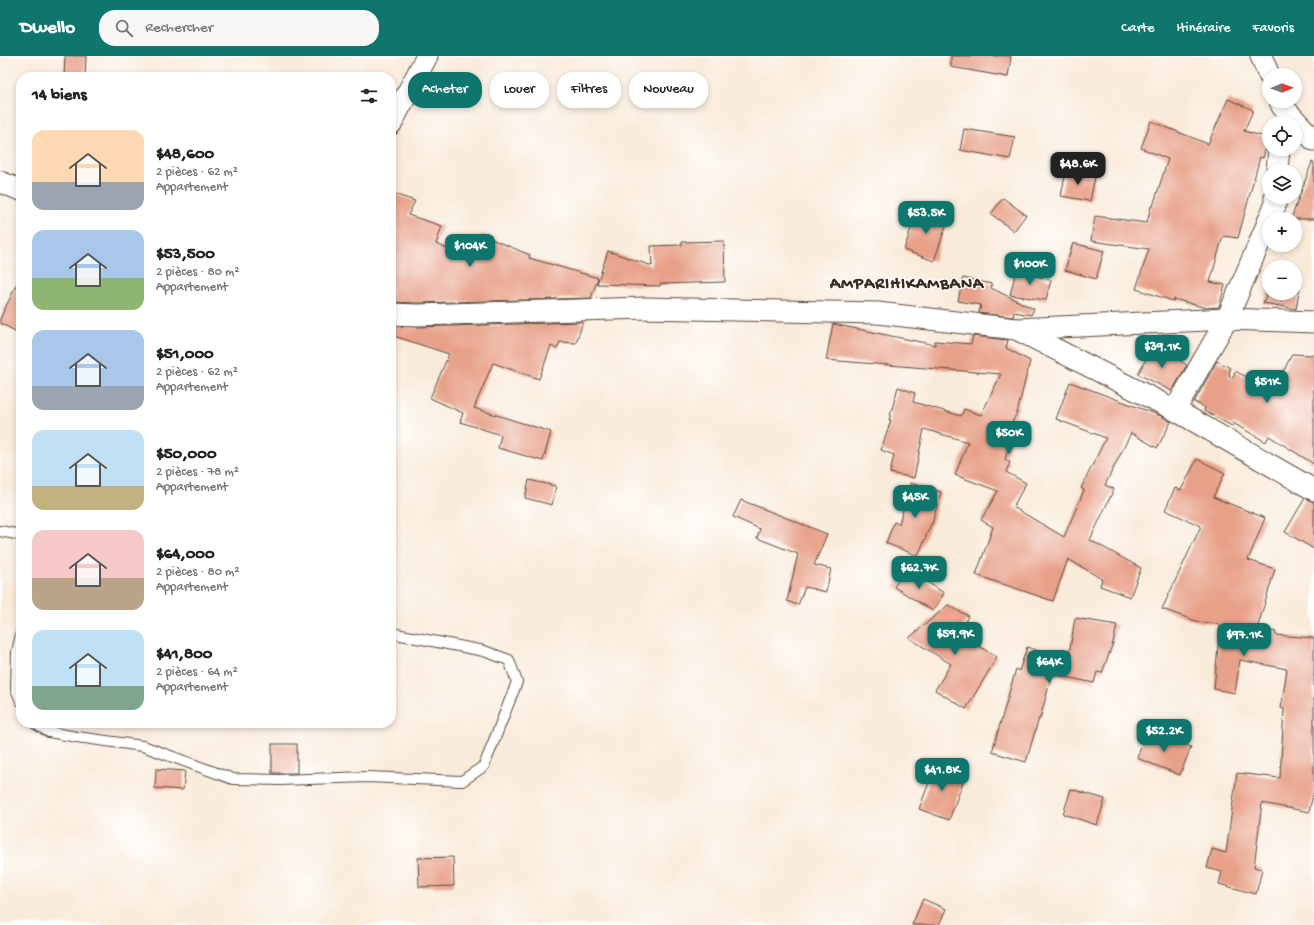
<!DOCTYPE html>
<html lang="fr">
<meta charset="utf-8">
<style>
:root{--surface:#fff;--page:#f6f6f6;--text:#222;--muted:#767676;--accent:#0f766e}
body{margin:0;font-family:"Gochi Hand",sans-serif;background:var(--page);color:var(--text);height:100vh;display:flex;flex-direction:column;font-size:15px;white-space:nowrap}
*{box-sizing:border-box;margin:0}
p{font-size:13px;color:var(--muted)}
.icon{flex:none;width:22px;height:22px;fill:none;stroke:currentColor;stroke-width:2;stroke-linecap:round;stroke-linejoin:round}
.map{position:relative;flex:1;overflow:hidden}
.details{position:absolute;left:16px;top:16px;width:380px;height:656px;display:flex;flex-direction:column;background:var(--surface);border-radius:16px;box-shadow:0 2px 6px #0003}
.details>*{flex:none}
.banner{position:absolute;left:408px;top:16px;width:380px;height:36px;display:flex;gap:8px}
.needle{width:26px;rotate:89deg}
.fabs{position:absolute;left:1262px;top:12px;display:grid;gap:8px}
.fabs a{display:grid;place-items:center;width:40px;height:40px;border-radius:50%;background:var(--surface);box-shadow:0 2px 6px #0003;font-size:20px}
.price{position:absolute;translate:-50% -34px;padding:0 9px;border-radius:8px;background:var(--accent);color:#fff;font-size:13px;line-height:26px;filter:drop-shadow(0 1px 2px #0008)}
.price::after{content:'';position:absolute;left:50%;top:24px;width:12px;height:9px;margin-left:-6px;background:inherit;clip-path:polygon(0 0,100% 0,50% 100%)}
.price.active{background:#222;color:#fff}
ul{padding:0;list-style:none}
li{display:flex;align-items:center;gap:12px;height:100px;padding:0 16px}
li span{display:grid;place-items:center;flex:none;width:112px;height:80px;border-radius:12px;color:#555}
li>.icon{margin-inline-start:auto}
span .icon{width:48px;height:48px;fill:#fffc;stroke-width:1}
li b{font-size:17px}
h2{display:flex;justify-content:space-between;align-items:center;height:48px;padding:0 16px;font-size:17px}
.pill{padding:0 14px;border-radius:16px;background:var(--surface);box-shadow:0 2px 6px #0003;font-size:14px;line-height:36px}
.pill.active{background:var(--accent);color:#fff}
header{display:flex;align-items:center;gap:24px;box-sizing:border-box;height:56px;padding:0 20px;background:var(--accent);color:#fff}
header strong{font-size:19px}
nav{display:flex;gap:22px;margin-inline-start:auto;font-size:14px}
.search{width:280px;height:36px;background:var(--page);display:flex;align-items:center;gap:10px;box-sizing:border-box;padding:0 14px;border-radius:16px;color:var(--muted);font-size:15px}
.map>svg:first-child{display:block}
.building{fill:#e8a189}
.lines{fill:none;stroke-linecap:round;stroke-linejoin:round}
.lane-casing{stroke:#58473a;stroke-width:12}
.street-casing{stroke:#58473a;stroke-width:23}
.lane{stroke:#fff;stroke-width:10}
.street{stroke:#fff;stroke-width:21}
.labels{text-anchor:middle;dominant-baseline:central;stroke-width:3;stroke-linejoin:round;paint-order:stroke}
.district-label{font-size:17px;font-weight:bold;letter-spacing:1px;fill:#3b2a1e;stroke:#fff}
</style>
<header>
<strong>Dwello</strong>
<div class="search"><svg class="icon" aria-label="search" viewBox="0 0 24 24"><circle cx="10" cy="10" r="6"/><path d="M15 15l6 6"/></svg>Rechercher</div>
<nav><a>Carte</a><a>Itinéraire</a><a>Favoris</a></nav>
</header>
<div class="map">
<svg width="1314" height="869" viewBox="0 0 1314 869">
<rect width="100%" height="100%" fill="#fff"/>
<filter id="ink" filterUnits="userSpaceOnUse"><feTurbulence type="fractalNoise" baseFrequency=".025" numOctaves="2"/><feDisplacementMap in="SourceGraphic" scale="8" xChannelSelector="R" yChannelSelector="G"/><feConvolveMatrix kernelMatrix="1 2 1 2 8 2 1 2 1" color-interpolation-filters="sRGB"/></filter>
<filter id="wash" filterUnits="userSpaceOnUse"><feTurbulence type="fractalNoise" baseFrequency=".012" numOctaves="4" result="noise"/><feDisplacementMap in="SourceGraphic" scale="16" xChannelSelector="R" yChannelSelector="G"/><feGaussianBlur stdDeviation="0.9" result="paint"/><feColorMatrix in="noise" values="0 0 0 0 0 0 0 0 0 0 0 0 0 0 0 0 0 1.4 0 .05"/><feComposite in="paint" operator="in"/></filter>
<g filter="url(#wash)">
<rect width="100%" height="100%" fill="#f9ebda"/>
<g id="blocks">
<g class="building">
<path d="M65,0H86L85,21H64Z"/>
<path d="M951,0H1011L1008,21L951,11Z"/>
<path d="M1228,43L1253,54L1244,75L1269,82L1263,102L1260,101L1238,182L1223,180L1210,226L1225,229L1219,251L1206,252L1174,243L1173,245L1136,233L1149,193L1091,185L1095,160L1147,167L1151,150H1153L1168,103L1141,92L1151,65L1208,88Z"/>
<path d="M964,73L1015,81L1010,103L960,94Z"/>
<path d="M1312,106L1314,107V163H1291Z"/>
<path d="M1066,115L1095,121L1090,145L1061,140Z"/>
<path d="M391,137L415,145L408,159L442,170L436,188L472,204L482,179L530,199L529,202L598,222L591,242L417,247L391,246Z"/>
<path d="M1003,142L1026,159L1014,175L991,158Z"/>
<path d="M917,154L948,164L934,205L904,194Z"/>
<path d="M724,185L725,226L660,228V230L597,228L608,195L652,210L651,190L682,189V186Z"/>
<path d="M1073,187L1104,195L1096,223L1065,214Z"/>
<path d="M1016,215L1051,224L1046,244L1010,239Z"/>
<path d="M21,219V278L0,267V263Z"/>
<path d="M963,222L992,228L991,232L1034,253L1031,259L1014,256L1013,261L979,257L981,249L958,245Z"/>
<path d="M1295,228L1300,229L1296,253L1263,247L1269,232V237H1295Z"/>
<path d="M583,266L576,287L560,286L557,293L551,290L539,323L493,307L474,352L551,376L543,405L498,392L501,379L460,366L463,357L430,342L449,298L391,279V270L417,271Z"/>
<path d="M833,268L935,289V285L971,288L973,280L1008,284L1006,292L1030,305L1017,357L1010,370L1013,371L1005,404L1010,406L1006,416L1026,427L1013,451L1064,481L1084,434L1081,432L1106,382L1056,363L1070,326L1161,360L1171,366L1157,392L1131,377L1105,429L1114,433L1090,484L1141,512L1130,541L1100,530L1102,523L1068,503L1053,545L976,519L993,471L981,464L998,435L955,419L968,386L924,373L914,422L890,417L894,399L881,394L891,364H889L898,331L915,337L913,346L961,360L964,353L981,359L1001,318L826,304Z"/>
<path d="M1153,289L1187,309L1172,335L1138,318Z"/>
<path d="M1292,298L1314,299V408L1269,380L1266,386L1233,367L1232,370L1204,355L1205,351L1194,346L1217,305L1230,312L1229,321L1233,322L1235,315L1274,335Z"/>
<path d="M1197,403L1225,417L1213,441L1265,462L1248,504L1275,513L1257,573L1276,576L1275,579L1314,582V734L1309,756L1262,747L1254,811L1262,813L1256,838L1219,828L1222,816L1207,812L1212,793L1226,797L1237,717L1280,722L1284,653L1281,652L1287,613L1240,604L1235,637L1214,633L1220,568L1199,566L1162,553L1201,470L1165,454L1175,432L1181,434Z"/>
<path d="M529,424L556,430L552,449L525,442Z"/>
<path d="M910,427L941,436L932,468H931L918,500L886,487L894,466L899,468Z"/>
<path d="M1305,442L1314,446V493L1285,476Z"/>
<path d="M741,444L827,478L814,509L831,513L826,536L805,531L798,549L787,545L798,498L757,482L760,473L733,461Z"/>
<path d="M906,512L944,537L933,555L894,531Z"/>
<path d="M948,549L968,560L959,578L997,601L966,653L935,634L951,608L909,582Z"/>
<path d="M1075,562L1117,569L1113,587L1102,617L1097,616L1094,627L1052,618L1040,663L1039,662L1026,706L992,696L1016,613L1019,615L1027,591L1068,605Z"/>
<path d="M1147,675L1191,691L1180,719L1137,702Z"/>
<rect x="272" y="688" width="25" height="29"/>
<path d="M936,708L966,719L949,764L919,753Z"/>
<path d="M156,713L185,715L183,734L155,732Z"/>
<path d="M1071,733L1105,743L1097,769L1063,758Z"/>
<path d="M453,801L454,830L419,831L418,802Z"/>
<path d="M923,843L946,853L939,869H912Z"/>
</g>
</g>
</g>
<g filter="url(#ink)">
<use href="#blocks" fill-opacity="0" stroke="#58473a" stroke-width="1"/>
<g class="lines">
<g class="lane-casing">
<g id="lane">
<path d="M0,475L21,479"/>
<path d="M21,578L17,596L16,633L21,645"/>
<path d="M34,667L49,676L77,681L143,690L233,723L279,724L368,721L462,725L484,710L517,626L509,604L484,595L391,577"/>
</g>
</g>
<g class="street-casing">
<g id="street">
<path d="M1261,0L1269,19"/>
<path d="M1280,45L1282,50L1314,84"/>
<path d="M391,68L427,0"/>
<path d="M1277,115L1279,93"/>
<path d="M0,126L21,134"/>
<path d="M1269,163L1275,150V141"/>
<path d="M391,258L417,259L645,252L878,257L1016,273L1175,354L1314,434"/>
<path d="M1017,273L1227,263L1314,266"/>
<path d="M1175,354L1227,263L1269,164"/>
</g>
</g>
<use href="#lane" class="lane"/>
<use href="#street" class="street"/>
</g>
</g>
<g class="labels">
<g class="district-label">
<text x="907" y="229">AMPARIHIKAMBANA</text>
</g>
</g>
</svg>
<div class="fabs">
<a><svg class="needle" viewBox="-14 -14 28 28"><path d="M0-13l5 13h-10z" fill="#e53935"/><path d="M0 13l5-13h-10z" fill="#767676"/></svg></a>
<a><svg class="icon" aria-label="locate" viewBox="0 0 24 24"><circle cx="12" cy="12" r="6"/><path d="M12 2v4M12 18v4M2 12h4M18 12h4"/></svg></a>
<a><svg class="icon" aria-label="layers" viewBox="0 0 24 24"><path d="M12 4l9 5-9 5-9-5zM3 14l9 5 9-5"/></svg></a>
<a>+</a>
<a>−</a>
</div>
<b class="price active" style="left:1078px;top:130px">$48.6K</b>
<b class="price" style="left:926px;top:179px">$53.5K</b>
<b class="price" style="left:470px;top:212px">$104K</b>
<b class="price" style="left:1030px;top:230px">$100K</b>
<b class="price" style="left:1162px;top:313px">$39.1K</b>
<b class="price" style="left:1267px;top:348px">$51K</b>
<b class="price" style="left:1009px;top:399px">$50K</b>
<b class="price" style="left:915px;top:463px">$45K</b>
<b class="price" style="left:919px;top:534px">$62.7K</b>
<b class="price" style="left:955px;top:600px">$59.9K</b>
<b class="price" style="left:1244px;top:601px">$97.1K</b>
<b class="price" style="left:1049px;top:628px">$64K</b>
<b class="price" style="left:1164px;top:697px">$52.2K</b>
<b class="price" style="left:942px;top:736px">$41.8K</b>
<div class="banner">
<a class="pill active">Acheter</a>
<a class="pill">Louer</a>
<a class="pill">Filtres</a>
<a class="pill">Nouveau</a>
</div>
<section class="details">
<h2>14 biens<svg class="icon" aria-label="filters" viewBox="0 0 24 24"><path d="M4 7h16M4 17h16"/><circle cx="9" cy="7" r="2"/><circle cx="15" cy="17" r="2"/></svg></h2>
<ul>
<li><span style="background:linear-gradient(#ffd9b3 65%,#9aa5b1 0)"><svg class="icon" aria-label="home" viewBox="0 0 24 24"><path d="M3 11l9-7 9 7M6 9v11h12V9"/></svg></span><div><b>$48,600</b><p>2 pièces · 62 m²</p><p>Appartement</p></div></li>
<li><span style="background:linear-gradient(#a9c7e8 60%,#8fb573 0)"><svg class="icon" aria-label="home" viewBox="0 0 24 24"><path d="M3 11l9-7 9 7M6 9v11h12V9"/></svg></span><div><b>$53,500</b><p>2 pièces · 80 m²</p><p>Appartement</p></div></li>
<li><span style="background:linear-gradient(#a9c7e8 70%,#9aa5b1 0)"><svg class="icon" aria-label="home" viewBox="0 0 24 24"><path d="M3 11l9-7 9 7M6 9v11h12V9"/></svg></span><div><b>$51,000</b><p>2 pièces · 62 m²</p><p>Appartement</p></div></li>
<li><span style="background:linear-gradient(#bfe0f5 70%,#c2b280 0)"><svg class="icon" aria-label="home" viewBox="0 0 24 24"><path d="M3 11l9-7 9 7M6 9v11h12V9"/></svg></span><div><b>$50,000</b><p>2 pièces · 78 m²</p><p>Appartement</p></div></li>
<li><span style="background:linear-gradient(#f6c9c9 60%,#b9a48a 0)"><svg class="icon" aria-label="home" viewBox="0 0 24 24"><path d="M3 11l9-7 9 7M6 9v11h12V9"/></svg></span><div><b>$64,000</b><p>2 pièces · 80 m²</p><p>Appartement</p></div></li>
<li><span style="background:linear-gradient(#bfe0f5 70%,#7fa58c 0)"><svg class="icon" aria-label="home" viewBox="0 0 24 24"><path d="M3 11l9-7 9 7M6 9v11h12V9"/></svg></span><div><b>$41,800</b><p>2 pièces · 64 m²</p><p>Appartement</p></div></li>
</ul>
</section>
</div>
